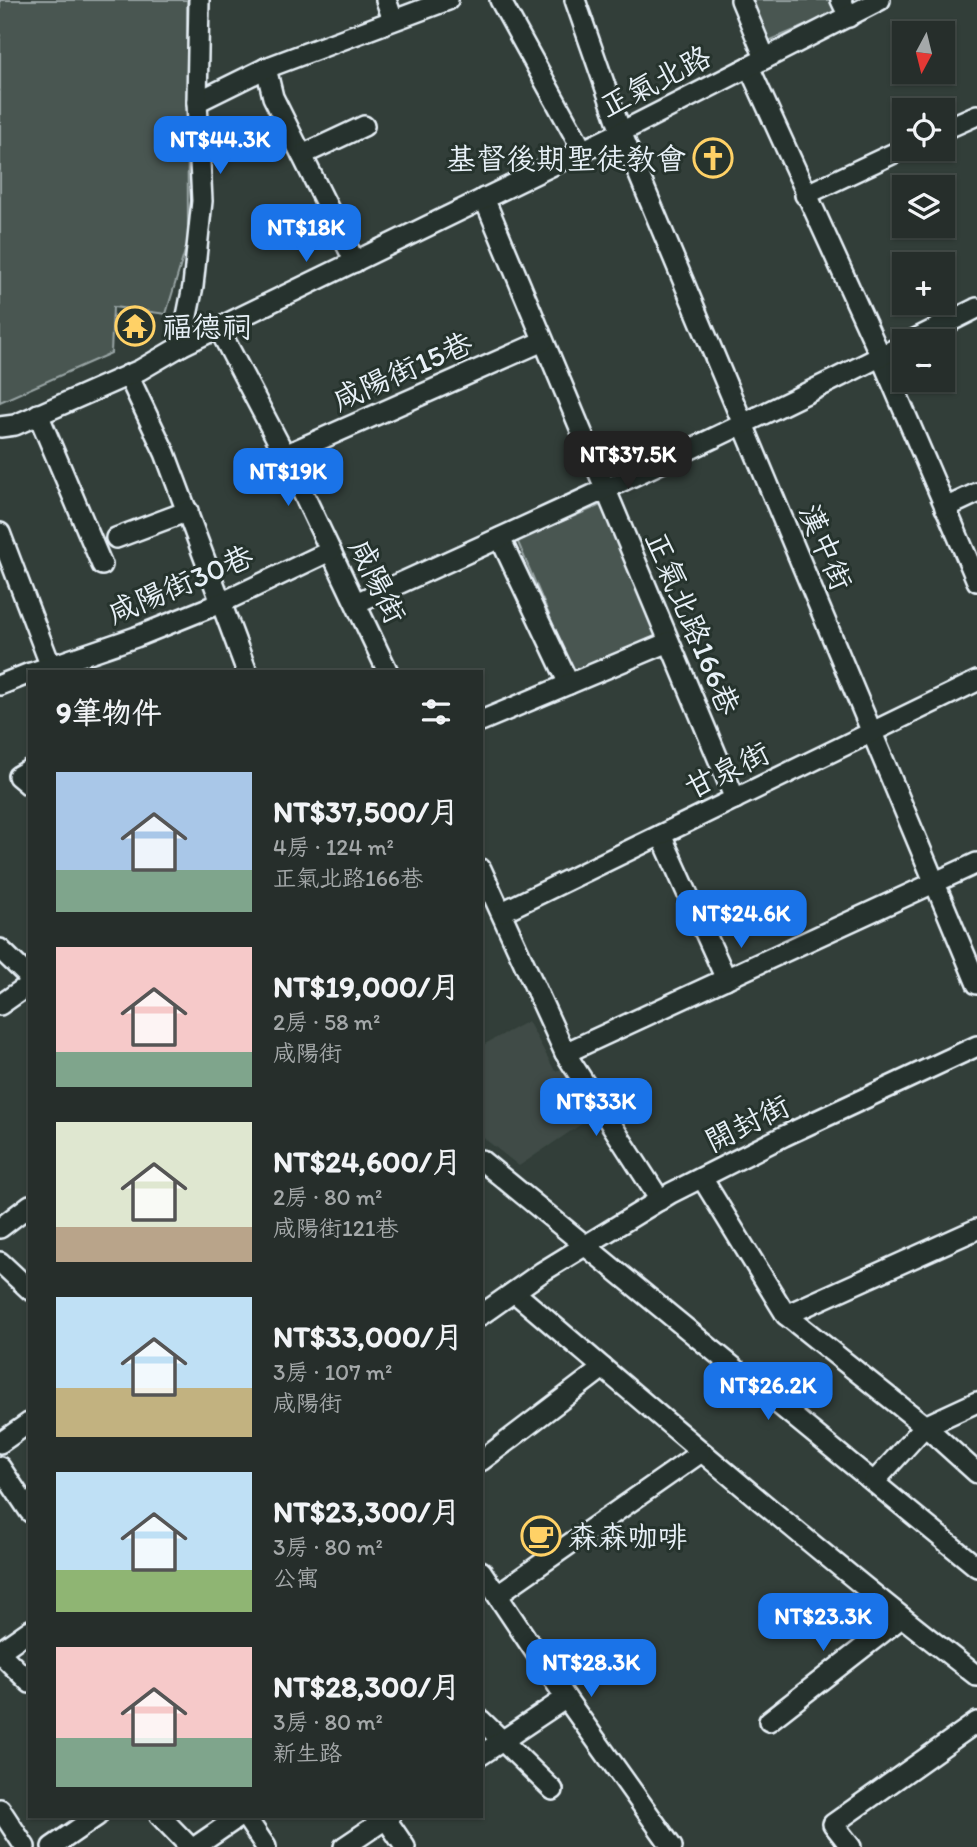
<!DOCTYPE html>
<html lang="zh-TW">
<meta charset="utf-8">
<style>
:root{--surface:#262e2b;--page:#323a37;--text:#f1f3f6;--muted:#a4a8a9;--line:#424a47;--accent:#1a73e8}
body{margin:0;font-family:Itim,"LXGW WenKai TC",sans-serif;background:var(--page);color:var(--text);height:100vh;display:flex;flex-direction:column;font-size:26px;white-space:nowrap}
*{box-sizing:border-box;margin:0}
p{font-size:23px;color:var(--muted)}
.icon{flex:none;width:38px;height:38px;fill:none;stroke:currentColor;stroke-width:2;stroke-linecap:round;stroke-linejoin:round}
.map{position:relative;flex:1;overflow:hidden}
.side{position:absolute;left:28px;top:670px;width:455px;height:1148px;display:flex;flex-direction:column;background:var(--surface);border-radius:0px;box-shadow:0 2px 5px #0004,0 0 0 2px var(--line)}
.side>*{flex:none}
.needle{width:46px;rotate:187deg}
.controls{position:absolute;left:892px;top:21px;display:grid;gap:14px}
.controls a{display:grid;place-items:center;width:63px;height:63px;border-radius:0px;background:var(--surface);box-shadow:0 2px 5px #0004,0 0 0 2px var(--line);font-size:35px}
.price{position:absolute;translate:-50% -60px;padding:0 16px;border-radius:14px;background:var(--accent);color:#fff;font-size:23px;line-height:46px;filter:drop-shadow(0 2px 4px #0008)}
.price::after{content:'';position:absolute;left:50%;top:42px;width:21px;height:16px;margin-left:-10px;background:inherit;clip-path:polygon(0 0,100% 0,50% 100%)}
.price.current{background:#222;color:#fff}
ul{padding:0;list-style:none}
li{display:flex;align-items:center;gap:21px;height:175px;padding:0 28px}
li span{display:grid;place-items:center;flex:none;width:196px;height:140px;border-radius:0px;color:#555}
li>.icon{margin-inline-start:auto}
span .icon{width:84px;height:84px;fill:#fffc;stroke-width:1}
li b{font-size:30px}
h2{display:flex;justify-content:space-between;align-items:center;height:84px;padding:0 28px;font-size:30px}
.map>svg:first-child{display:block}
.built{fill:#3f4b46}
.green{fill:#495651;stroke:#98a4a4;stroke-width:2}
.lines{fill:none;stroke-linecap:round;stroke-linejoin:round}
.minor-casing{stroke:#e8f1f8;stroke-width:24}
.minor{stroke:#26332d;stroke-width:19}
.labels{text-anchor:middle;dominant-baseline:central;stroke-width:6;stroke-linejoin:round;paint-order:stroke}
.street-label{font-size:30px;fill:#e8f1f8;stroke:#26332d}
.poi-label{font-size:30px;fill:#e8f1f8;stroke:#26332d;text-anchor:start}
</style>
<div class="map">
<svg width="977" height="1847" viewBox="0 0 977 1847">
<rect width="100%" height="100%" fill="#323e39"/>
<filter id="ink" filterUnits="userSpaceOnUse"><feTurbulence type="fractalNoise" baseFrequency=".0143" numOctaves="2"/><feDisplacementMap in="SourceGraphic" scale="14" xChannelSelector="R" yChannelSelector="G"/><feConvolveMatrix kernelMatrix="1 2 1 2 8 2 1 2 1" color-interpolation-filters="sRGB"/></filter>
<g filter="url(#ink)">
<path class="built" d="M528,1021L555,1071L566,1068L595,1115L519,1166L481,1136V1046Z"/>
<g class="green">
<path d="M0,0H187L188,241L166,314L113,307L111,353L0,402Z"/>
<path d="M747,0H833L838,12L766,42Z"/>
<path d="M601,505L657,636L573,671L517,540Z"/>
</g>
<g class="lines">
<g class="minor-casing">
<g id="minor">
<path d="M386,0L393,20"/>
<path d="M500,0L583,151"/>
<path d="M575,0L621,132L977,984"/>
<path d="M741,0L765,58"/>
<path d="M841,0L849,17"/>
<path d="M749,67L881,357L977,581"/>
<path d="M266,68L273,97L355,262"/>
<path d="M197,102L266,68L448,0"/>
<path d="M943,130L977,115"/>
<path d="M302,155L364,126"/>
<path d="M805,195L905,148"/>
<path d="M484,198L735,799"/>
<path d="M219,329L285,455L388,672"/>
<path d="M911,341L977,308"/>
<path d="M181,346L193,286L202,201L197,102L199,0"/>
<path d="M128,375L165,453L247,672"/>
<path d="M38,414L102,565"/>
<path d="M0,427L15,425L140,370L181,346L621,132L880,0"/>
<path d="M285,455L543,341"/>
<path d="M945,508L977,493"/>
<path d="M0,533L53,672"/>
<path d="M116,538L188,511"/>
<path d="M500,538L569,684"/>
<path d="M356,603C541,520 724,436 905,344"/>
<path d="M34,672L136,637L223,602L330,551"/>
<path d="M0,685L30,673"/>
<path d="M481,721L669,642"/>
<path d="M30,769L18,776L30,786"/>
<path d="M661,835L726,979"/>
<path d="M481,869L565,1053L660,1200"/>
<path d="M502,912L977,681"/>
<path d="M0,949L30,978"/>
<path d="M0,1005L30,984"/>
<path d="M565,1053L977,863"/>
<path d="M481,1160L977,1567"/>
<path d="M702,1178L786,1315L925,1426L977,1473"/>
<path d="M0,1228L30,1205"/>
<path d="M0,1262L30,1290"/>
<path d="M514,1292C667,1422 818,1553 977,1676"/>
<path d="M481,1315L542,1272L671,1193L784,1136L977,1046"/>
<path d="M786,1315L977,1229"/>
<path d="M0,1443L30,1422"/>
<path d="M481,1461L603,1368"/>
<path d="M0,1467L30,1512"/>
<path d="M874,1482L925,1426L977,1402"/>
<path d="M481,1571L566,1698L672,1847"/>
<path d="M498,1594L700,1453"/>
<path d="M0,1651L30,1630"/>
<path d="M0,1653L30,1683"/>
<path d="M481,1720L553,1790"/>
<path d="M769,1721L901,1618"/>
<path d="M481,1755L566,1698"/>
<path d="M0,1809L25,1847"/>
<path d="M160,1816L190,1847"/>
<path d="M245,1816L266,1847"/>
<path d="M386,1819L405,1847"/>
<path d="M52,1847L97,1816"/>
<path d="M195,1847L240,1816"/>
<path d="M344,1847L390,1816"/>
<path d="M851,1847L833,1824L977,1722"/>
</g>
</g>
<use href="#minor" class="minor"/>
</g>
</g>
<defs>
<g id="church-ring" transform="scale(2.0125)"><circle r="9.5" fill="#26332d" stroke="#ffd166" stroke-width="1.5"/><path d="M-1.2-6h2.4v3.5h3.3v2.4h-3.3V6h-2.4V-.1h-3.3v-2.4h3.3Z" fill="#ffd166"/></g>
<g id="temple-ring" transform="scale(2.0125)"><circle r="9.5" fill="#26332d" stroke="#ffd166" stroke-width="1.5"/><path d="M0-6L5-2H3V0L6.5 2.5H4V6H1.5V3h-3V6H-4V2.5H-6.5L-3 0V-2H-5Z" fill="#ffd166"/></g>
<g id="cafe-ring" transform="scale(2.0125)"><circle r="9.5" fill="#26332d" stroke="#ffd166" stroke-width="1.5"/><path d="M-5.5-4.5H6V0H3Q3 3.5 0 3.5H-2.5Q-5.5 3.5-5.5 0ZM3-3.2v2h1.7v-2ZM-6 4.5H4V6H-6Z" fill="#ffd166"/></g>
</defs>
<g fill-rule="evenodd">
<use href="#church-ring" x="713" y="158"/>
<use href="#temple-ring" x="135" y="326"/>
<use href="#cafe-ring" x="541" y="1536"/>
</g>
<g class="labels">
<g class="street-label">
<text transform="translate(655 81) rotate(-27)">正氣北路</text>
<text transform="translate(402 371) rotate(-24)">咸陽街15巷</text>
<text transform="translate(826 547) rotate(67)">漢中街</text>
<text transform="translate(378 581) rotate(64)">咸陽街</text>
<text transform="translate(180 584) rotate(-23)">咸陽街30巷</text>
<text transform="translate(693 623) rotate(67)">正氣北路166巷</text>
<text transform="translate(727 770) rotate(-26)">甘泉街</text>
<text transform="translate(747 1123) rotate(-26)">開封街</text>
</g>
<g class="poi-label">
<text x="686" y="158" text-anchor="end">基督後期聖徒教會</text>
<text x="162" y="326">福德祠</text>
<text x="568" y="1536">森森咖啡</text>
</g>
</g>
</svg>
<div class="controls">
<a><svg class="needle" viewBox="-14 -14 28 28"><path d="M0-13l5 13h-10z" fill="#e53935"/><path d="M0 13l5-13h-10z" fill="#a4a8a9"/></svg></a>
<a><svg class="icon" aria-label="locate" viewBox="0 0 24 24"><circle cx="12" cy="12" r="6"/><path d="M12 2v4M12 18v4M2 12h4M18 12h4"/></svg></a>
<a><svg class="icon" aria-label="layers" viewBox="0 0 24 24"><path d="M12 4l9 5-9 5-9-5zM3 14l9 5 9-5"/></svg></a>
<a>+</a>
<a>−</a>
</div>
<b class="price" style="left:220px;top:176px">NT$44.3K</b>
<b class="price" style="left:306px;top:264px">NT$18K</b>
<b class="price current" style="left:628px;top:491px">NT$37.5K</b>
<b class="price" style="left:288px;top:508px">NT$19K</b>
<b class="price" style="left:741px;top:950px">NT$24.6K</b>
<b class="price" style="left:596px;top:1138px">NT$33K</b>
<b class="price" style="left:768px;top:1422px">NT$26.2K</b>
<b class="price" style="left:823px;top:1653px">NT$23.3K</b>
<b class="price" style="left:591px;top:1699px">NT$28.3K</b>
<section class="side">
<h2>9筆物件<svg class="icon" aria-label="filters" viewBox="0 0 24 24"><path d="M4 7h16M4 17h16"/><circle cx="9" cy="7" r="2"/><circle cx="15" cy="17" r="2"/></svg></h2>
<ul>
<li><span style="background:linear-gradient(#a9c7e8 70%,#7fa58c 0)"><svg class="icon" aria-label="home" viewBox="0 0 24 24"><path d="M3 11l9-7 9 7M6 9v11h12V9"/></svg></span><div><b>NT$37,500/月</b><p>4房 · 124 m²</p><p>正氣北路166巷</p></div></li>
<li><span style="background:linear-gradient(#f6c9c9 75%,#7fa58c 0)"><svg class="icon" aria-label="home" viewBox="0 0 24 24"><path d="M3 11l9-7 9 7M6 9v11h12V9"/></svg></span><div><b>NT$19,000/月</b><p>2房 · 58 m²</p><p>咸陽街</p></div></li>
<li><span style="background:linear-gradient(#dfe7d0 75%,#b9a48a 0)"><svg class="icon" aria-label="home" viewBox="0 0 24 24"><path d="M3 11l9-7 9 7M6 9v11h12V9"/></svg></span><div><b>NT$24,600/月</b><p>2房 · 80 m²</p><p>咸陽街121巷</p></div></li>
<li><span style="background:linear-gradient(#bfe0f5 65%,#c2b280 0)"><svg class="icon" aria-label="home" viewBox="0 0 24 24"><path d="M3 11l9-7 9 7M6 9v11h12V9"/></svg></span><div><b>NT$33,000/月</b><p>3房 · 107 m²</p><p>咸陽街</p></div></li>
<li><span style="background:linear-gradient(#bfe0f5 70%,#8fb573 0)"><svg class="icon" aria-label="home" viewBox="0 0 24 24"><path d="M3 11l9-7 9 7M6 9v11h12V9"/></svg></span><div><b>NT$23,300/月</b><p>3房 · 80 m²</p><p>公寓</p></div></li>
<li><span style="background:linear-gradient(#f6c9c9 65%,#7fa58c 0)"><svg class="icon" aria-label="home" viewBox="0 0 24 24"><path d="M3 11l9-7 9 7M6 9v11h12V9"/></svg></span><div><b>NT$28,300/月</b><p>3房 · 80 m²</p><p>新生路</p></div></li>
</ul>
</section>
</div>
